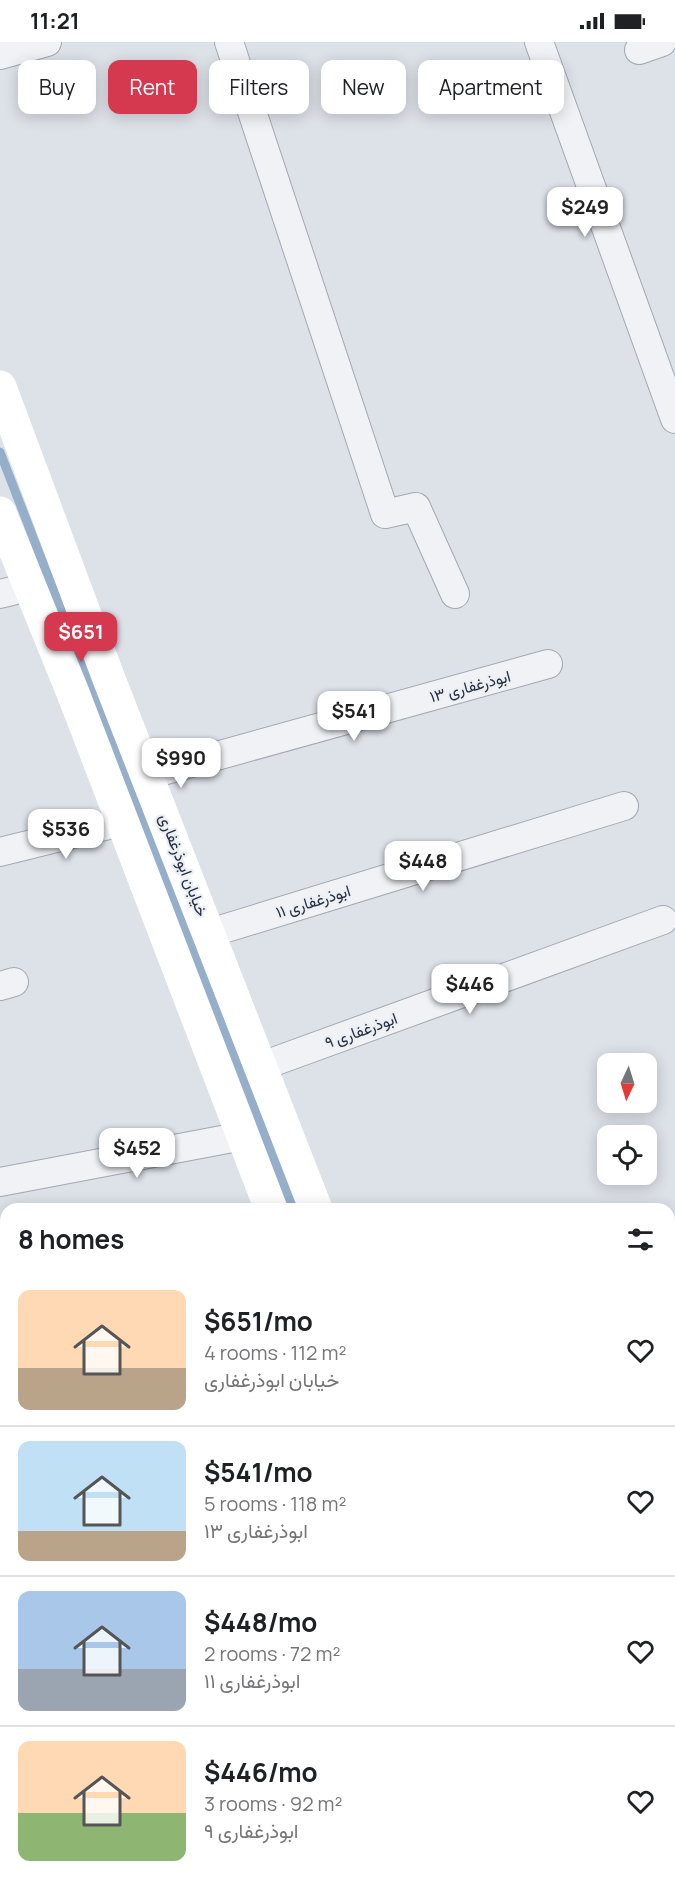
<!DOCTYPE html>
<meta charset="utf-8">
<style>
:root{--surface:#fff;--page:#f6f6f6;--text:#202124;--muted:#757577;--line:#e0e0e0;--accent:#d5394f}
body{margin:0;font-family:Manrope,Vazirmatn,sans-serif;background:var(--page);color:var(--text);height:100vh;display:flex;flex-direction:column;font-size:22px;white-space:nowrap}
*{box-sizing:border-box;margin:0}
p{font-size:20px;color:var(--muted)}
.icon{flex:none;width:33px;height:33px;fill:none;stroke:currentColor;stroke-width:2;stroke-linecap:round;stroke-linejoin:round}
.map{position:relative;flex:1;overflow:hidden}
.panel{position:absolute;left:0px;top:1161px;width:675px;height:686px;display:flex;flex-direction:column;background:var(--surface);border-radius:18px 18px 0 0;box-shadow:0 3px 15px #0003}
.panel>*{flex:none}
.hud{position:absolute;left:18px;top:18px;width:639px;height:54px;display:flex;gap:12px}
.needle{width:39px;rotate:184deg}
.tools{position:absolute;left:597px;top:1011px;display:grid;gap:12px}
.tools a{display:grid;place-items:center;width:60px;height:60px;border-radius:12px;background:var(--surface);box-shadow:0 3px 15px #0003;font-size:30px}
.price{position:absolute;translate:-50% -51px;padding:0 14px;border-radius:12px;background:#fff;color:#222;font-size:20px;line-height:39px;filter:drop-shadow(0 2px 3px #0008)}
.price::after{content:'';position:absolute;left:50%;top:36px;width:18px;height:14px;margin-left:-9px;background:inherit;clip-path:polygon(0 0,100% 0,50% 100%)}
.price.selected{background:var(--accent);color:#fff}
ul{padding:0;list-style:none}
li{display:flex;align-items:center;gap:18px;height:150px;padding:0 18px}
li+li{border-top:2px solid var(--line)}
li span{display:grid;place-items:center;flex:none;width:168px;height:120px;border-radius:12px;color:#555}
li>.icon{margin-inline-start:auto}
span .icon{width:72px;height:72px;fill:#fffc;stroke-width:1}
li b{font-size:26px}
h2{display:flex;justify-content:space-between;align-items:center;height:72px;padding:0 18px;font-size:26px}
.tag{padding:0 21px;border-radius:12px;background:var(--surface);box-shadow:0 3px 15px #0003;font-size:21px;line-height:54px}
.tag.selected{background:var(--accent);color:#fff}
.status{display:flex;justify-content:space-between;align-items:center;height:42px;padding:0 30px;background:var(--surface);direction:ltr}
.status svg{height:16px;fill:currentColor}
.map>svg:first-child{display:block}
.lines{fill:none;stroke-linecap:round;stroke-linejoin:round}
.stream{stroke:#95aeca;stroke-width:9}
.street-casing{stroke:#a2a8b2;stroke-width:30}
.street{stroke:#f0f2f6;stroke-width:28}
.secondary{stroke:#fff;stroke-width:33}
.labels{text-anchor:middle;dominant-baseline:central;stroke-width:4.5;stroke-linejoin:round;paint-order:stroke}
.street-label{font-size:16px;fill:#252e3f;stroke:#ecf0f5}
</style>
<div class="status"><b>11:21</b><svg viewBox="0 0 49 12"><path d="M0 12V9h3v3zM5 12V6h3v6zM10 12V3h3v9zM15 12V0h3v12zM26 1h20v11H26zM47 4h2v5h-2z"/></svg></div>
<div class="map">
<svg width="675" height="1846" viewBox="0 0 675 1846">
<rect width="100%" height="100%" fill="#dde1e8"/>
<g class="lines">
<g class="stream">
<path d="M0,410L293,1167"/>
<path d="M546,1840L548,1846"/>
</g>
<g class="street-casing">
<g id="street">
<path d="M229,0L385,472L416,465L455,552"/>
<path d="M539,0L675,377"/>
<path d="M639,8L662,0"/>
<path d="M0,13L47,0"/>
<path d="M0,552L29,545"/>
<path d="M148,733L548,622"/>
<path d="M0,810L121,780"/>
<path d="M210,891L624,764"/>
<path d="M0,944L14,940"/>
<path d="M262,1024L663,878"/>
<path d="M0,1140L243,1094"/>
<path d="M0,1423L6,1422"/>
<path d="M669,1455L675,1453"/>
<path d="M669,1616L675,1614"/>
<path d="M669,1772L675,1769"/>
<path d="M79,1846L91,1840"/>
<path d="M478,1846L493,1840"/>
</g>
</g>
<use href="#street" class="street"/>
<g class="secondary">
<path d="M0,345L109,637L316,1167"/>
<path d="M0,471L73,651L271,1167"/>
<path d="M0,1659L6,1675"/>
<path d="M110,1840L114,1846"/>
<path d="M521,1840L523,1846"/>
<path d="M568,1840L570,1846"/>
</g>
</g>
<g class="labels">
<g class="street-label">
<text transform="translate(470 644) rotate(-15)">ابوذرغفاری ۱۳</text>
<text transform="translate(184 823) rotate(69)">خیابان ابوذرغفاری</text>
<text transform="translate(313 859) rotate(-17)">ابوذرغفاری ۱۱</text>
<text transform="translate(361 988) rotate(-20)">ابوذرغفاری ۹</text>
</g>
</g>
</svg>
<div class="tools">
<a><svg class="needle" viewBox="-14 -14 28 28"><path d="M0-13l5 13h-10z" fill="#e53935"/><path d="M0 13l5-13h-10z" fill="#757577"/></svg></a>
<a><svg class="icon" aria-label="locate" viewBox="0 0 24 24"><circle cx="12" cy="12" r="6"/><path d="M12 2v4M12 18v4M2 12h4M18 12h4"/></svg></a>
</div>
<b class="price" style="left:585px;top:196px">$249</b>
<b class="price selected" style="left:81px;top:621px">$651</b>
<b class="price" style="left:354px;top:700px">$541</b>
<b class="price" style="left:181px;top:747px">$990</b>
<b class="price" style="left:66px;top:818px">$536</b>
<b class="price" style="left:423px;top:850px">$448</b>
<b class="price" style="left:470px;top:973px">$446</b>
<b class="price" style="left:137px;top:1137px">$452</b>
<div class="hud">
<a class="tag">Buy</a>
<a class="tag selected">Rent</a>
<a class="tag">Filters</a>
<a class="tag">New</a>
<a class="tag">Apartment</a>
</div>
<section class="panel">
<h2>8 homes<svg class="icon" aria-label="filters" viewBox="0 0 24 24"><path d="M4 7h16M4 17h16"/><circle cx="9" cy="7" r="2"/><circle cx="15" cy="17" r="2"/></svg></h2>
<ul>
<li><span style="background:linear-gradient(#ffd9b3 65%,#b9a48a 0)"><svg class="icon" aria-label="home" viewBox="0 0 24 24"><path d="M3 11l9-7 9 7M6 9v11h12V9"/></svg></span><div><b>$651/mo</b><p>4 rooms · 112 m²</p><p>خیابان ابوذرغفاری</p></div><svg class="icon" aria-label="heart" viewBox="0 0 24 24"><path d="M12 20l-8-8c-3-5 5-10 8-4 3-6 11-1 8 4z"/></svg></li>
<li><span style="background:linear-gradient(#bfe0f5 75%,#b9a48a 0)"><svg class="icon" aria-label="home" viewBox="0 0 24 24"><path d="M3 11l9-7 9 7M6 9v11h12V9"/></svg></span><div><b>$541/mo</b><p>5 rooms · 118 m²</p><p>ابوذرغفاری ۱۳</p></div><svg class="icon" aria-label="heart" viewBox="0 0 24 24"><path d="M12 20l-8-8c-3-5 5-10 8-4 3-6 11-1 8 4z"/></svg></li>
<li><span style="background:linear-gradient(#a9c7e8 65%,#9aa5b1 0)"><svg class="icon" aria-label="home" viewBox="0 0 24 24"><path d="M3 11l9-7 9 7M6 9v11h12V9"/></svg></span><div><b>$448/mo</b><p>2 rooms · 72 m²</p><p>ابوذرغفاری ۱۱</p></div><svg class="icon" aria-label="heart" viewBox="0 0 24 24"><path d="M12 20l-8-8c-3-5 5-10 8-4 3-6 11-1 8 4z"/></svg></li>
<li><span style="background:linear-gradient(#ffd9b3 60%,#8fb573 0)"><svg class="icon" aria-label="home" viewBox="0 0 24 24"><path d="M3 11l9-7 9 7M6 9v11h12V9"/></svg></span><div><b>$446/mo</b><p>3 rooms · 92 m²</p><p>ابوذرغفاری ۹</p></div><svg class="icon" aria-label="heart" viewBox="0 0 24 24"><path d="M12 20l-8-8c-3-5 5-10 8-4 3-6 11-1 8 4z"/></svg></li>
</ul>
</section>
</div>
